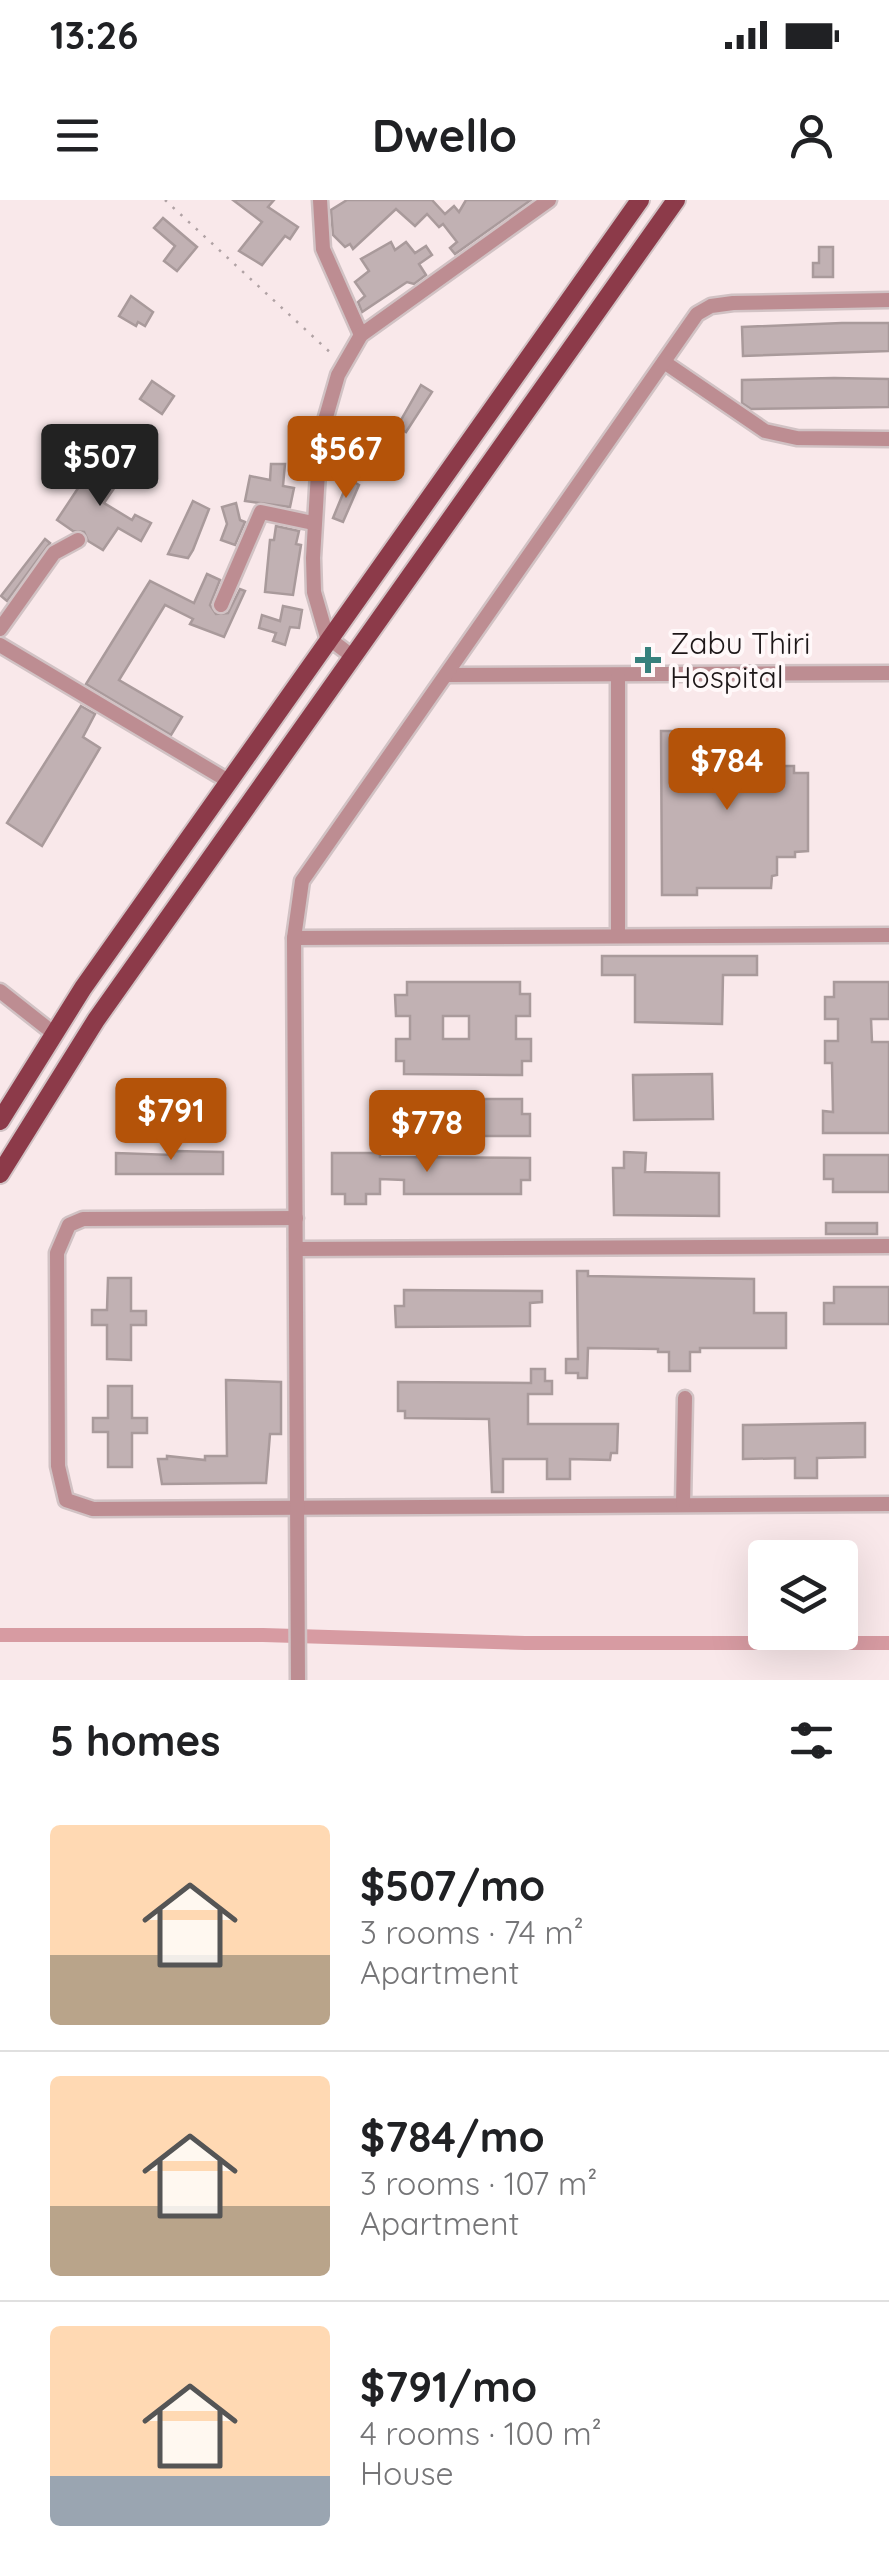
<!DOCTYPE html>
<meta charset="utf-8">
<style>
:root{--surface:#fff;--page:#f2f2f2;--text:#202124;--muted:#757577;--line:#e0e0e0;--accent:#b45309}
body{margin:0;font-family:Quicksand,sans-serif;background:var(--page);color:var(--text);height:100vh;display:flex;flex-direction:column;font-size:38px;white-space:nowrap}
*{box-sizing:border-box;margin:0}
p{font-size:32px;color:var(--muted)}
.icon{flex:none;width:55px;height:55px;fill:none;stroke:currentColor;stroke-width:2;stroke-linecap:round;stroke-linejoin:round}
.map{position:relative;height:1480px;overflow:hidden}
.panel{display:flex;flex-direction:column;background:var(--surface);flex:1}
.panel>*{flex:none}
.buttons{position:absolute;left:748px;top:1340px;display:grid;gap:20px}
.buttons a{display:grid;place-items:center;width:110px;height:110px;border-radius:10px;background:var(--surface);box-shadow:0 10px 40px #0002;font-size:50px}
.price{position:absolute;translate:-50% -85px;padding:0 22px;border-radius:10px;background:var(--accent);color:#fff;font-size:32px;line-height:65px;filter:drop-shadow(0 2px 5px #0008)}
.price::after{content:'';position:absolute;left:50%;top:60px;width:30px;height:22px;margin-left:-15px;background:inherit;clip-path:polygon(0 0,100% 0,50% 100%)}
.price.active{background:#222;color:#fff}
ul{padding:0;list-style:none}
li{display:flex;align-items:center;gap:30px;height:250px;padding:0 50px}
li+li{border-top:2px solid var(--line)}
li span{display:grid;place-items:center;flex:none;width:280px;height:200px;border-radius:10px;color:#555}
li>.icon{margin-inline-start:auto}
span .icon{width:120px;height:120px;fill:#fffc;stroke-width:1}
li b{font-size:42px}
h2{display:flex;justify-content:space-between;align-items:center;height:120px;padding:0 50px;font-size:42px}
.status{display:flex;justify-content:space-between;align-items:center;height:70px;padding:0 50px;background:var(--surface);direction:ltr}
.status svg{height:28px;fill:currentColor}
header{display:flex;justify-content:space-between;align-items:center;height:130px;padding:0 50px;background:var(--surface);font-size:45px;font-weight:800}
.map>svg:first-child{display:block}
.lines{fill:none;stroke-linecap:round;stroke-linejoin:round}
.canal{stroke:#d79ba2;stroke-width:14}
.building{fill:#c1b1b3;stroke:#a99a9b;stroke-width:2.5;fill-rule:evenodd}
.minor-casing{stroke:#d1c2c4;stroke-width:19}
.major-casing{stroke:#d1c2c4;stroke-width:22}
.path{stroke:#b0a2a4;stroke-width:2.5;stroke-dasharray:2.5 8;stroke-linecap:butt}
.minor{stroke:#bd8d92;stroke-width:14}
.major{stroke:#8c3a49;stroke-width:18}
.poi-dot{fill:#37807c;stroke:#fff8f9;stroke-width:4}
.labels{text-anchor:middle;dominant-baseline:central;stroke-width:8;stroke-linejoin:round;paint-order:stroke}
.poi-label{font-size:30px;fill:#1d1718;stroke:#fff8f9;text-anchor:start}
</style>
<div class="status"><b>13:26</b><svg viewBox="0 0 49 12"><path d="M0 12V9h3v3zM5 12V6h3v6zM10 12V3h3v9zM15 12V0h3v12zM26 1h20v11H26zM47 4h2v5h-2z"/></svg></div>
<header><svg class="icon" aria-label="menu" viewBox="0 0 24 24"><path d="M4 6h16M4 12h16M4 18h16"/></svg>Dwello<svg class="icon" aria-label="person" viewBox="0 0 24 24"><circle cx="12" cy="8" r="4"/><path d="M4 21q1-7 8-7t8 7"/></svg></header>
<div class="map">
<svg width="889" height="1480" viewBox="0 0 889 1480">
<rect width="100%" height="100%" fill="#f9e8ea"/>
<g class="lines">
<path class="canal" d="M0,1435H263L525,1443H889"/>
</g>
<g class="building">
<path d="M233,0H274L268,7L298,27L290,39L285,36L262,65L239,51L262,22Z"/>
<path d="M347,0H432L445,14L454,6L459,12L466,0H531L455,54L450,48L457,42L443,24L439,27L427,14L415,26L396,9L353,49L350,44L345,47L333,35L331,10Z"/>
<path d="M163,18L197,47L177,71L164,61L175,46L154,28Z"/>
<path d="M391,42L395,50L406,42L415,53L426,46L432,55L419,64L426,75L414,84L407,82L362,112L358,102L365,96L355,82L369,71L361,59Z"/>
<path d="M819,47H833V77H813V63H819Z"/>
<path d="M131,96L153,112L145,126L138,122L136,126L119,116Z"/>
<path d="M842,123H889V151L743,156L742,127Z"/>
<path d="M834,178L889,179V207L751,209L742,203V180Z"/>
<path d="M152,181L174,196L162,214L140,199Z"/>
<path d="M421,185L432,192L406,232L397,227Z"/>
<path d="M98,258L123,275L104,303L132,320L135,315L151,323L141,341L118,328L103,350L88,341L84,332L73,331L57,320Z"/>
<path d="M271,264H285L283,286L294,288L290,307L245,301L250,276L270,280Z"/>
<path d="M349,279L359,285L343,322L333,318Z"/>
<path d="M193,301L209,309L193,350L188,358L168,354Z"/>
<path d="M236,303L240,320L245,322L235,345L221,340L227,324L222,307Z"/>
<path d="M276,326L299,331L296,344L301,345L293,395L265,392L270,340H274Z"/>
<path d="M45,339L50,343L7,401L1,396Z"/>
<path d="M207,374L220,380L210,405L216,414L228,413L240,389L245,391L224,437L190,424L193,419L165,405L119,480L182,517L171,535L86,484L150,381L194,403Z"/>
<path d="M283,406L302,410L299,428L290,427L285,445L273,441L276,433L259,428L262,415L280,421Z"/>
<path d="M81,506L95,514L83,537L100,548L42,646L7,623Z"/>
<path d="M661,531H697V537H771L776,566H794V573H808V651L795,652V657H777V675L772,676L771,688H697V695H662Z"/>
<path d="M602,756H757V775H723L722,824L635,822V775H602Z"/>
<path d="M407,782H520V794H530V816H516V839H531V861H522V875L404,874V861H396V839H410V816H396L395,795H407ZM443,816H469V839H443Z"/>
<path d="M834,782H889V819H871L872,842H889V933H823V911L833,912L832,863H825V841H838V819H825V797H834Z"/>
<path d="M712,874L713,919L634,920L633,875Z"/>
<path d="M404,899H522V914H530V936H396V912H404Z"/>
<path d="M223,907V927H127L126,908Z"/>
<path d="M173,951L223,952V974H116V953L173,955Z"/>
<path d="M624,952L646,953L645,972L719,973V1016L614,1015L613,968H624Z"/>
<path d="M332,953H380V957L530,958V980H521V994H404V980L380,979V994H366V1004H345V994H332Z"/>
<path d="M824,955H889V992H833V979H824Z"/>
<rect x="826" y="1023" width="51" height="11"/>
<path d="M577,1071H588V1076L754,1079V1113H786V1148H700V1152H690V1171H669V1152H658V1149L588,1148L587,1178H578V1173H566V1159H578Z"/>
<path d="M108,1078H131V1111H146V1125H131V1160L107,1159V1125H92V1110H107Z"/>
<path d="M834,1087H889V1124H824V1103H834Z"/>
<path d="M404,1090L542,1091V1102L530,1103V1126L396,1127L395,1106H404Z"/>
<path d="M531,1169H545V1181H552V1194H528V1224H618L617,1253H611L610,1260L570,1259V1279H547V1259H503V1292H492L489,1219L405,1218V1211H398V1182L531,1183Z"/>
<path d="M226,1180L281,1182V1234H270L266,1283L162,1284L158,1259H167V1256L205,1260V1256H227Z"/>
<path d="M108,1186H132V1218H147V1233H132V1267H108V1232H93V1218H108Z"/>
<path d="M865,1223V1257L817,1258V1278H795V1258L743,1259V1225Z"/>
</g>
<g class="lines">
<g class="minor-casing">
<g id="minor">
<path d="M320,0L323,49L361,135"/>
<path d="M664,162L765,231L797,238L889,239"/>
<path d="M221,405L261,312L313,323"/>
<path d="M0,429L54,353L78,340"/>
<path d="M0,445L230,582"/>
<path d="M352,456L327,437L314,392L313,358L320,238L338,175L361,135L549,0"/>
<path d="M448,475L889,473"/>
<path d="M618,736V476"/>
<path d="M294,738L889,735"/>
<path d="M0,791L52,832"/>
<path d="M296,1018L83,1019L69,1025L57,1053L58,1266L66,1300L93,1309L889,1304"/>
<path d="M296,1049L889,1046"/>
<path d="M683,1304L685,1198"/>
<path d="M298,1480L294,738L302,681L697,114L711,106L733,103L889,100"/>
</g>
</g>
<g class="major-casing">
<g id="major">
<path d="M0,921L83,788L640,0"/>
<path d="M0,974L96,820L676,0"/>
</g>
</g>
<path class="path" d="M165,0L333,155"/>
<use href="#minor" class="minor"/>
<use href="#major" class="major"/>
</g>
<path class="poi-dot" d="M643 445h10v10h10v10h-10v10h-10v-10h-10v-10h10z"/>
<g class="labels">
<g class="poi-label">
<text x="670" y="443">Zabu Thiri<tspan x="670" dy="34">Hospital</tspan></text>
</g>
</g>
</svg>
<div class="buttons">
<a><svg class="icon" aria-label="layers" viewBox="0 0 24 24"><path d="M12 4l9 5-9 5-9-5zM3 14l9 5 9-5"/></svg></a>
</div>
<b class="price" style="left:346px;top:301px">$567</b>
<b class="price active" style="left:100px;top:309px">$507</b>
<b class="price" style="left:727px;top:613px">$784</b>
<b class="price" style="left:171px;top:963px">$791</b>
<b class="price" style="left:427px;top:975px">$778</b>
</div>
<section class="panel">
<h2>5 homes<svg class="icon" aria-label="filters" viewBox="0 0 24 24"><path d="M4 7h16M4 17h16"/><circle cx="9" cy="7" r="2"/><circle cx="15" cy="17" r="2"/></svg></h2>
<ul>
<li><span style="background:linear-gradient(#ffd9b3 65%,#b9a48a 0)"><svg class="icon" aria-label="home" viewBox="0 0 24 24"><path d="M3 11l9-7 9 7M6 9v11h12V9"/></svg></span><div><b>$507/mo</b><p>3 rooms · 74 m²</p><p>Apartment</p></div></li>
<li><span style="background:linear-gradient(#ffd9b3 65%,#b9a48a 0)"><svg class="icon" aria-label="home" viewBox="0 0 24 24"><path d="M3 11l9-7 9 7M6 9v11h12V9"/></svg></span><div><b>$784/mo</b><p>3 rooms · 107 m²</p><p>Apartment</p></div></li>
<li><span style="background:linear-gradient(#ffd9b3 75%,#9aa5b1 0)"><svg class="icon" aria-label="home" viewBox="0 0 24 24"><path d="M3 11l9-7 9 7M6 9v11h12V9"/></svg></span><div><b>$791/mo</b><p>4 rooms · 100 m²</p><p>House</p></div></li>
</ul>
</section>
